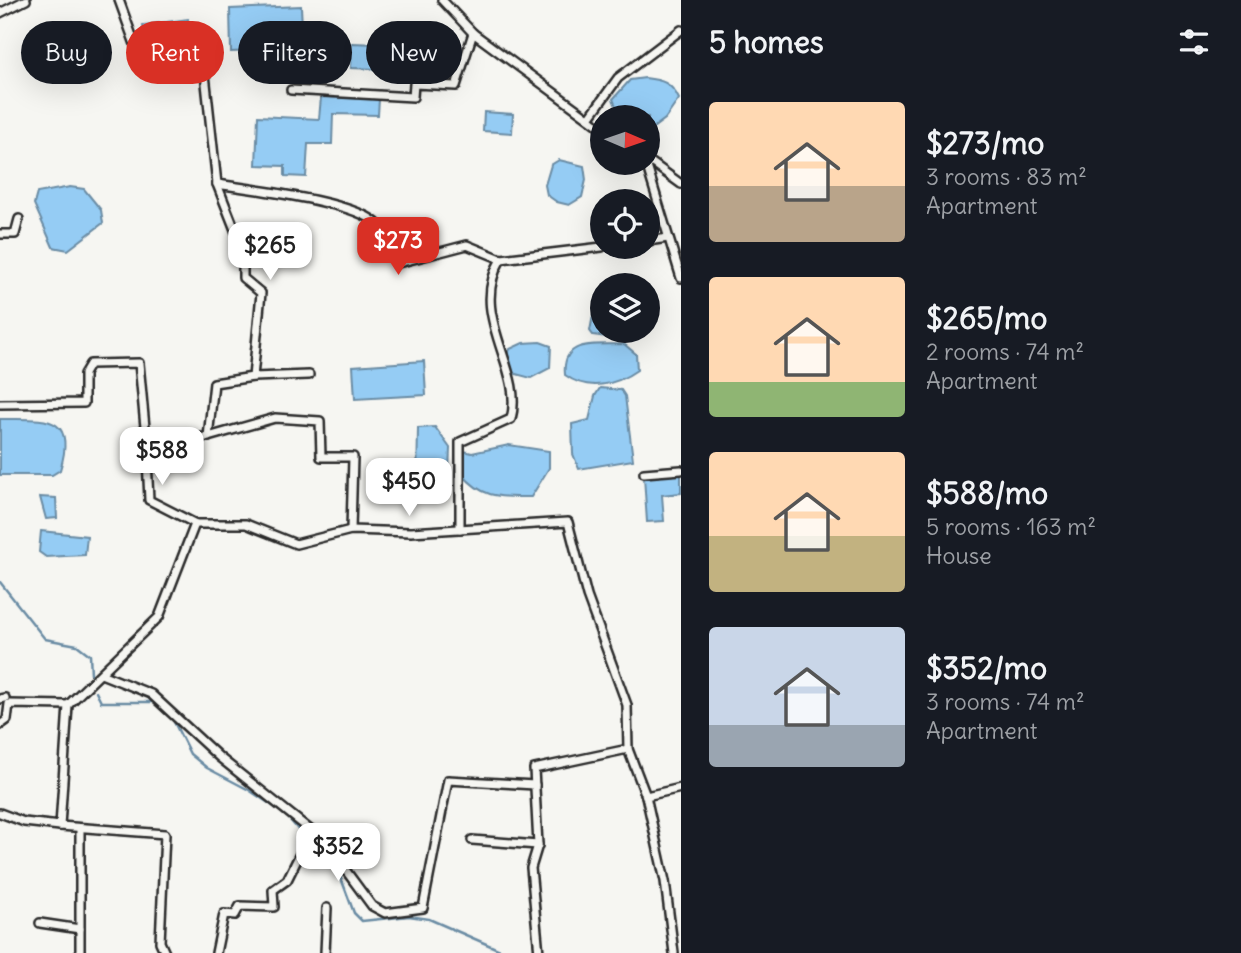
<!DOCTYPE html>
<meta charset="utf-8">
<style>
:root{--surface:#171b24;--page:#20242c;--text:#f1f3f6;--muted:#9ea1a6;--accent:#d93025}
body{margin:0;font-family:Delius,sans-serif;background:var(--page);color:var(--text);height:100vh;display:flex;flex-direction:column;font-size:26px;white-space:nowrap}
*{box-sizing:border-box;margin:0}
p{font-size:23px;color:var(--muted)}
.icon{flex:none;width:38px;height:38px;fill:none;stroke:currentColor;stroke-width:2;stroke-linecap:round;stroke-linejoin:round}
.map{position:relative;flex:1;overflow:hidden}
.sheet{display:flex;flex-direction:column;background:var(--surface);width:560px}
.sheet>*{flex:none}
.banner{position:absolute;left:21px;top:21px;width:555px;height:63px;display:flex;gap:14px}
.needle{width:46px;rotate:92deg}
.tools{position:absolute;left:590px;top:105px;display:grid;gap:14px}
.tools a{display:grid;place-items:center;width:70px;height:70px;border-radius:50%;background:var(--surface);box-shadow:0 7px 28px #0002;font-size:35px}
.price{position:absolute;translate:-50% -60px;padding:0 16px;border-radius:14px;background:#fff;color:#222;font-size:23px;line-height:46px;filter:drop-shadow(0 2px 4px #0008)}
.price::after{content:'';position:absolute;left:50%;top:42px;width:21px;height:16px;margin-left:-10px;background:inherit;clip-path:polygon(0 0,100% 0,50% 100%)}
.price.active{background:var(--accent);color:#fff}
ul{padding:0;list-style:none}
li{display:flex;align-items:center;gap:21px;height:175px;padding:0 28px}
li span{display:grid;place-items:center;flex:none;width:196px;height:140px;border-radius:7px;color:#555}
li>.icon{margin-inline-start:auto}
span .icon{width:84px;height:84px;fill:#fffc;stroke-width:1}
li b{font-size:30px}
h2{display:flex;justify-content:space-between;align-items:center;height:84px;padding:0 28px;font-size:30px}
.pill{padding:0 24px;border-radius:32px;background:var(--surface);box-shadow:0 7px 28px #0002;font-size:24px;line-height:63px}
.pill.active{background:var(--accent);color:#fff}
main{display:flex;flex:1;min-height:0}
.map>svg:first-child{display:block}
.water{fill:#95ccf4;stroke:#6b8ca4;stroke-width:2}
.lines{fill:none;stroke-linecap:round;stroke-linejoin:round}
.stream{stroke:#6b8ca4;stroke-width:2.5}
.street-casing{stroke:#2b2b2b;stroke-width:12}
.street{stroke:#f6f6f2;stroke-width:7}
</style>
<main>
<div class="map">
<svg width="681" height="953" viewBox="0 0 681 953">
<rect width="100%" height="100%" fill="#f6f6f2"/>
<filter id="ink" filterUnits="userSpaceOnUse"><feTurbulence type="fractalNoise" baseFrequency=".0143" numOctaves="2"/><feDisplacementMap in="SourceGraphic" scale="14" xChannelSelector="R" yChannelSelector="G"/><feConvolveMatrix kernelMatrix="1 2 1 2 8 2 1 2 1" color-interpolation-filters="sRGB"/></filter>
<g filter="url(#ink)">
<g class="water">
<path d="M301,6L303,49L231,52L230,9Z"/>
<path d="M188,19L193,58L148,63L143,25Z"/>
<path d="M352,43L377,44L376,69L351,68Z"/>
<path d="M645,78C662,80 671,82 679,99L665,119L653,128L648,127V117C631,117 619,117 613,99L630,80Z"/>
<path d="M321,97L379,99L378,115L333,114L332,144H308L306,177L285,176V166L256,165L258,116L319,119Z"/>
<path d="M484,112L513,114L512,133L483,131Z"/>
<path d="M559,160L584,166L586,180L582,197L569,205L557,202L547,195L545,185L551,165Z"/>
<path d="M70,187L84,189L101,210L103,223L68,250L53,247L34,204L37,193Z"/>
<path d="M602,312V331H619L613,338L593,335L590,331L593,315Z"/>
<path d="M540,342L551,346L550,368L531,378L512,373L505,360L510,349L523,343Z"/>
<path d="M624,344L636,354L637,370C616,385 588,392 565,375C561,337 597,346 624,344Z"/>
<path d="M424,361L426,395L355,399L353,366Z"/>
<path d="M600,388L621,390L625,396L633,460L579,469L573,454L572,424L589,420L595,396Z"/>
<path d="M0,419C42,420 78,412 60,470L52,475H0Z"/>
<path d="M435,427L450,448L448,494H428L426,480H417L418,428Z"/>
<path d="M509,445L549,451V468L531,497C500,497 483,499 462,474L464,451L472,453Z"/>
<path d="M681,474V493L662,495L664,521L647,522L644,477Z"/>
<path d="M40,497L56,498L57,518L46,519Z"/>
<path d="M41,531L87,536L85,555L46,557L39,552Z"/>
</g>
<g class="lines">
<g class="stream">
<path d="M0,582L45,639L77,645L90,655L91,674"/>
<path d="M96,692L101,702H155L173,720L190,754L207,768L249,790L285,814L306,839L330,858L338,870L354,913L362,921L409,916L429,919L507,953"/>
</g>
<g class="street-casing">
<g id="street">
<path d="M442,0L473,33L602,128"/>
<path d="M0,13L26,0"/>
<path d="M291,90L413,97L414,84L456,86L473,33"/>
<path d="M589,118L618,78L681,30"/>
<path d="M648,160L681,184"/>
<path d="M646,163L681,278"/>
<path d="M217,184C249,189 360,202 378,225C387,235 392,251 398,263L467,245L501,259L602,247"/>
<path d="M0,234H15L19,219"/>
<path d="M648,241L668,238"/>
<path d="M253,377L309,375"/>
<path d="M0,404L84,403V374L90,364L139,363L146,438L208,437L214,383L253,377L261,293L243,278V250L217,184L204,65L145,72L119,0"/>
<path d="M208,437L275,418L320,421L321,457H353L351,530"/>
<path d="M146,438L149,500L196,524"/>
<path d="M644,473L681,470"/>
<path d="M460,529V442L511,419C525,368 467,316 501,259"/>
<path d="M101,674L151,694L219,757L324,841L372,906L385,913L423,908L448,780L535,785"/>
<path d="M0,699L5,698"/>
<path d="M0,725L7,720L9,704L68,705"/>
<path d="M646,796L681,788"/>
<path d="M0,813L24,822L60,826L68,705L159,617L195,524H246L296,544L351,530L411,532L568,522L587,596L627,705L628,749L646,796L665,881L674,953"/>
<path d="M60,826L165,834L160,942L165,953"/>
<path d="M472,840L538,845"/>
<path d="M40,923L80,929"/>
<path d="M80,953V830"/>
<path d="M216,953L224,914L235,915L240,906L274,907L273,890L287,880L304,846"/>
<path d="M325,953L327,908"/>
<path d="M539,953L531,868L538,845L534,769L628,749"/>
</g>
</g>
<use href="#street" class="street"/>
</g>
</g>
</svg>
<div class="tools">
<a><svg class="needle" viewBox="-14 -14 28 28"><path d="M0-13l5 13h-10z" fill="#e53935"/><path d="M0 13l5-13h-10z" fill="#9ea1a6"/></svg></a>
<a><svg class="icon" aria-label="locate" viewBox="0 0 24 24"><circle cx="12" cy="12" r="6"/><path d="M12 2v4M12 18v4M2 12h4M18 12h4"/></svg></a>
<a><svg class="icon" aria-label="layers" viewBox="0 0 24 24"><path d="M12 4l9 5-9 5-9-5zM3 14l9 5 9-5"/></svg></a>
</div>
<b class="price active" style="left:398px;top:277px">$273</b>
<b class="price" style="left:270px;top:282px">$265</b>
<b class="price" style="left:162px;top:487px">$588</b>
<b class="price" style="left:409px;top:518px">$450</b>
<b class="price" style="left:338px;top:883px">$352</b>
<div class="banner">
<a class="pill">Buy</a>
<a class="pill active">Rent</a>
<a class="pill">Filters</a>
<a class="pill">New</a>
</div>
</div>
<section class="sheet">
<h2>5 homes<svg class="icon" aria-label="filters" viewBox="0 0 24 24"><path d="M4 7h16M4 17h16"/><circle cx="9" cy="7" r="2"/><circle cx="15" cy="17" r="2"/></svg></h2>
<ul>
<li><span style="background:linear-gradient(#ffd9b3 60%,#b9a48a 0)"><svg class="icon" aria-label="home" viewBox="0 0 24 24"><path d="M3 11l9-7 9 7M6 9v11h12V9"/></svg></span><div><b>$273/mo</b><p>3 rooms · 83 m²</p><p>Apartment</p></div></li>
<li><span style="background:linear-gradient(#ffd9b3 75%,#8fb573 0)"><svg class="icon" aria-label="home" viewBox="0 0 24 24"><path d="M3 11l9-7 9 7M6 9v11h12V9"/></svg></span><div><b>$265/mo</b><p>2 rooms · 74 m²</p><p>Apartment</p></div></li>
<li><span style="background:linear-gradient(#ffd9b3 60%,#c2b280 0)"><svg class="icon" aria-label="home" viewBox="0 0 24 24"><path d="M3 11l9-7 9 7M6 9v11h12V9"/></svg></span><div><b>$588/mo</b><p>5 rooms · 163 m²</p><p>House</p></div></li>
<li><span style="background:linear-gradient(#c9d6e8 70%,#9aa5b1 0)"><svg class="icon" aria-label="home" viewBox="0 0 24 24"><path d="M3 11l9-7 9 7M6 9v11h12V9"/></svg></span><div><b>$352/mo</b><p>3 rooms · 74 m²</p><p>Apartment</p></div></li>
</ul>
</section>
</main>
